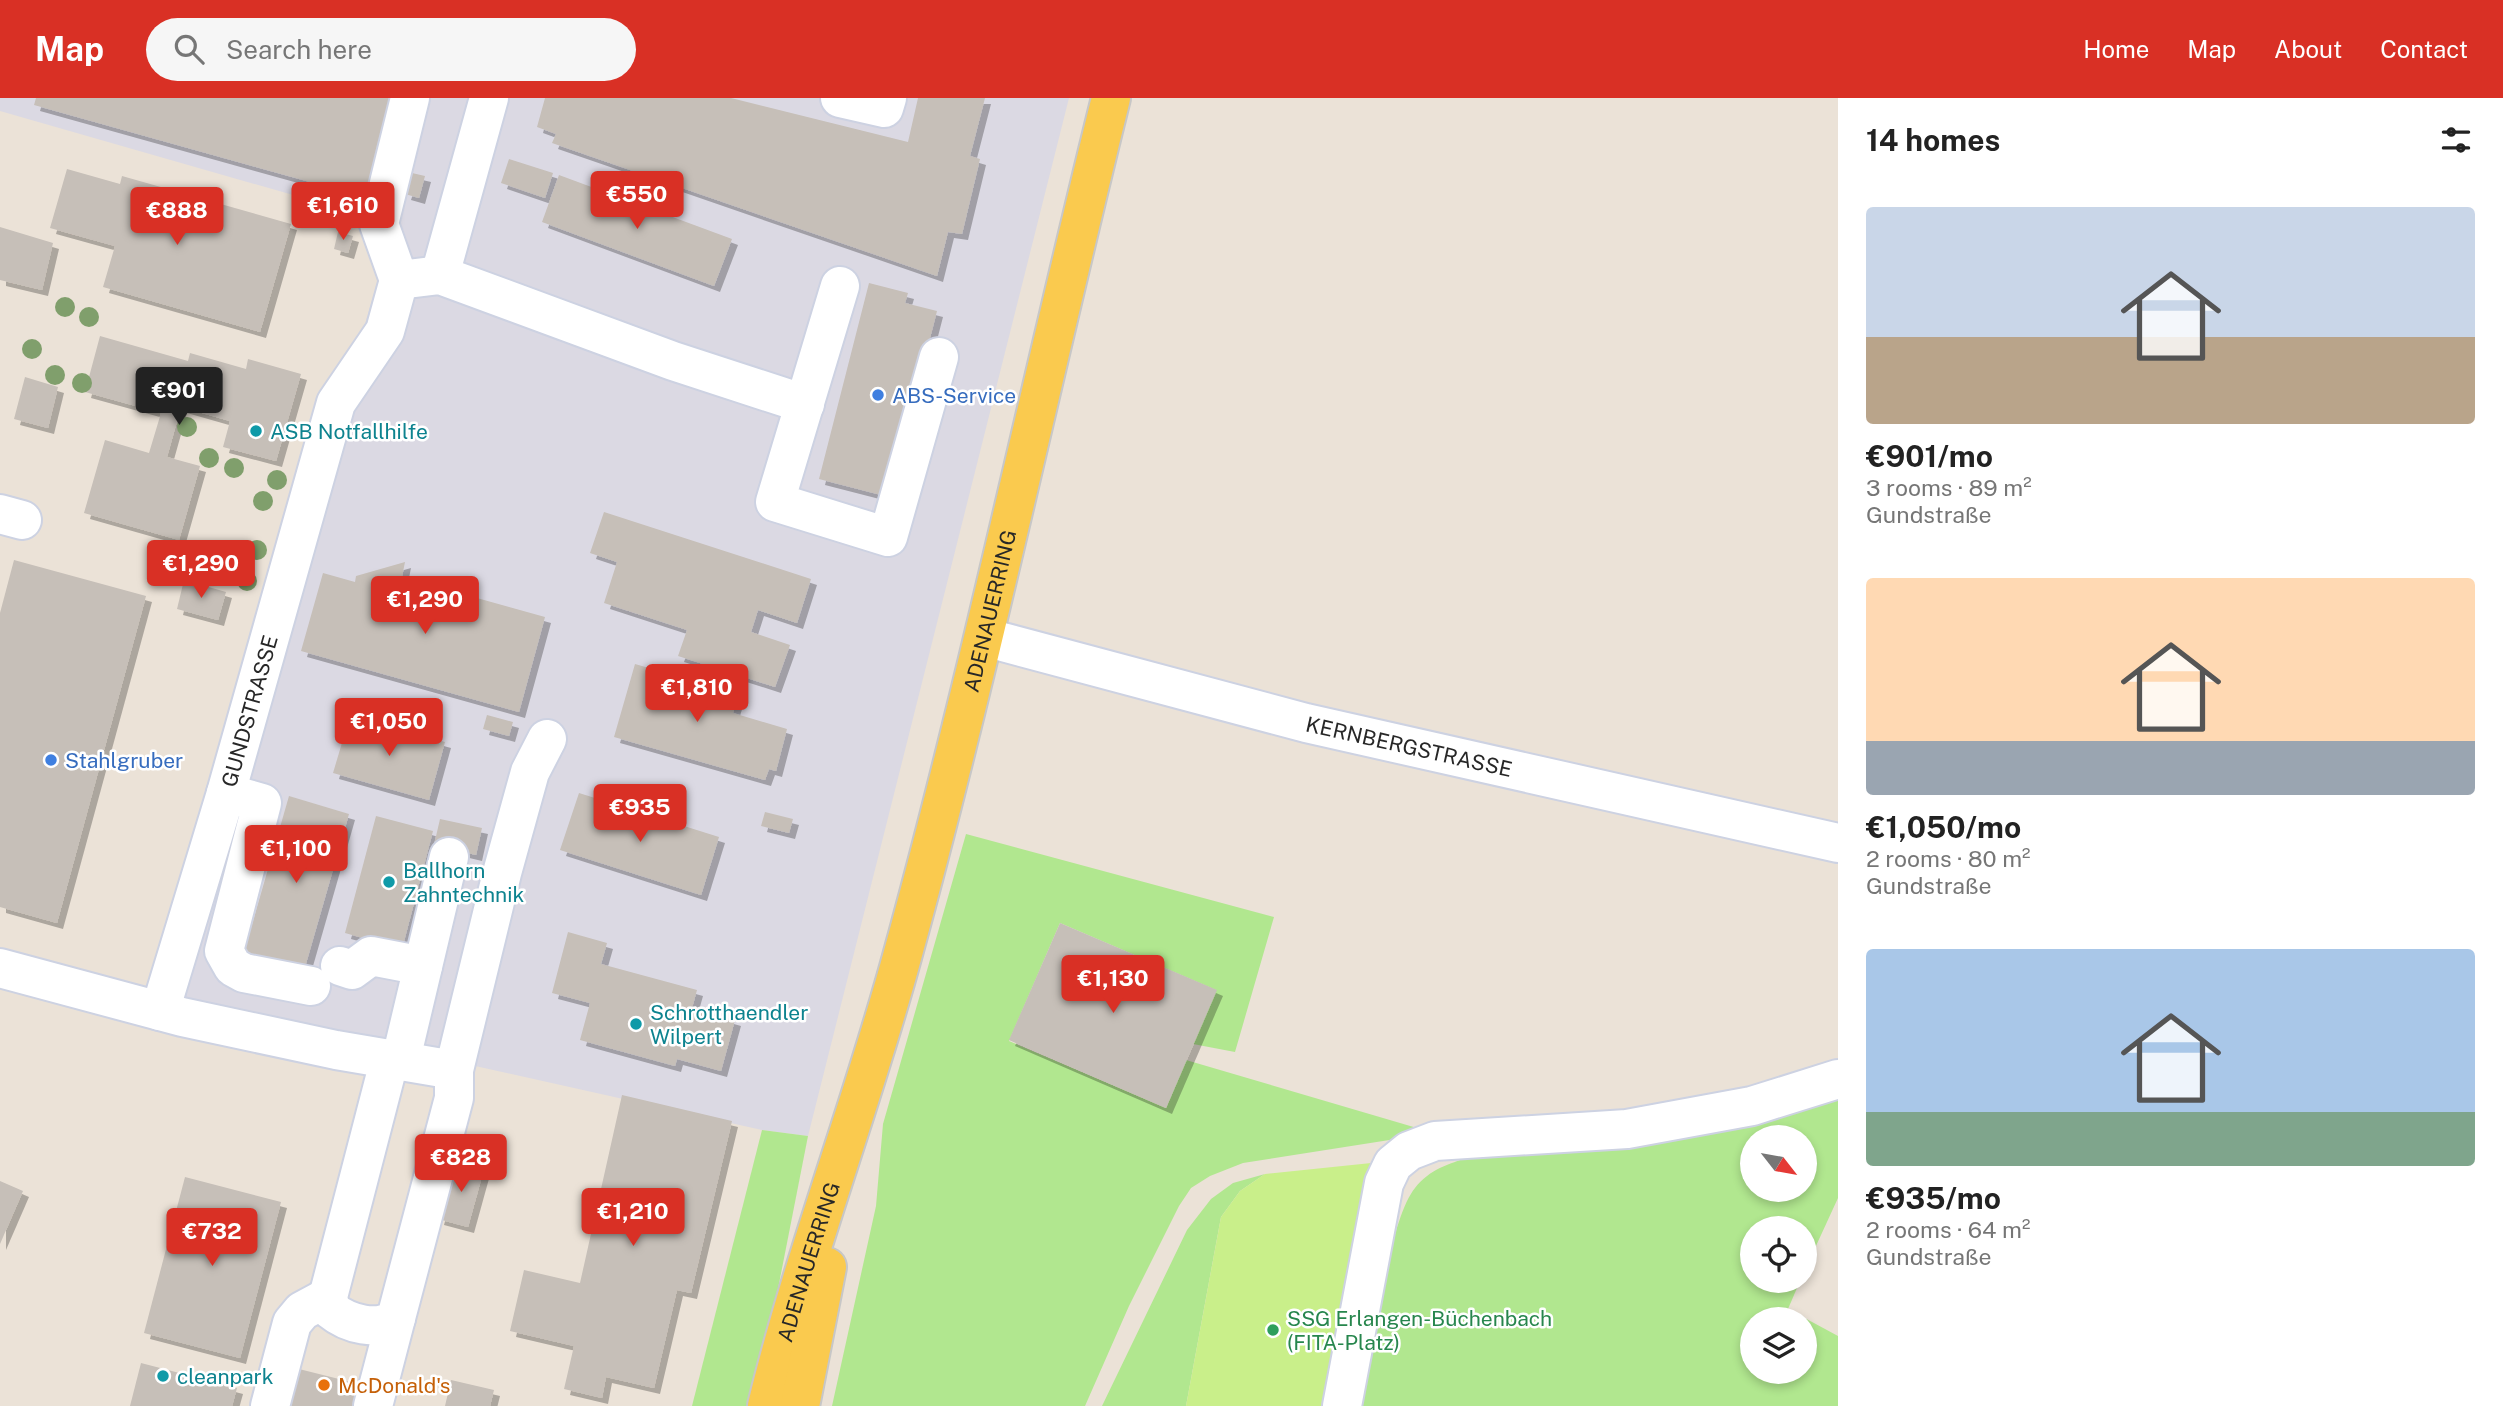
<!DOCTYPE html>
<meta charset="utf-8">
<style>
:root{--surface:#fff;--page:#f6f6f6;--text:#222;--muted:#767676;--accent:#d93025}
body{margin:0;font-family:"Public Sans",sans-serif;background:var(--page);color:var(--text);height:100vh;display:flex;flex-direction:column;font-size:26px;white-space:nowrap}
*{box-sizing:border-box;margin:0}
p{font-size:23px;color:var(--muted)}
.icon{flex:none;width:38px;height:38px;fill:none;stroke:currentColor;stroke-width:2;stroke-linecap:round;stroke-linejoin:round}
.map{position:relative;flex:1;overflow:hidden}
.sheet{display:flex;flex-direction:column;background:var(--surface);width:665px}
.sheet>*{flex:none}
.needle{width:46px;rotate:121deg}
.fabs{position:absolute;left:1740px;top:1027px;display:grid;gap:14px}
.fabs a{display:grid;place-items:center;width:77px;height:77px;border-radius:50%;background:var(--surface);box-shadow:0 4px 10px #0003;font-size:35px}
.price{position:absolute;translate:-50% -60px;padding:0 16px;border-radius:7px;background:var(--accent);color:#fff;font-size:23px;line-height:46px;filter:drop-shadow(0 2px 4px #0008)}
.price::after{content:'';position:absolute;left:50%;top:42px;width:21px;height:16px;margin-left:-10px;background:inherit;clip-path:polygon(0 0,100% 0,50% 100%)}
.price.on{background:#222;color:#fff}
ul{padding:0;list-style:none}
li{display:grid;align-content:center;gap:14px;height:371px;padding:0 28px}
li span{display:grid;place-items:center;height:217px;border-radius:7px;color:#555}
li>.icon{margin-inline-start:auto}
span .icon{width:126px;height:126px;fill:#fffc;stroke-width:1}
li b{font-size:30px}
h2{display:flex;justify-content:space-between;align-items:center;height:84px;padding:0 28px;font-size:30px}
header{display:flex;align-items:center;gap:42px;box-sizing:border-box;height:98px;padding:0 35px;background:var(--accent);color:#fff}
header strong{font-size:33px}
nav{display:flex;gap:38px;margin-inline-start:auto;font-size:24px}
.search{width:490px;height:63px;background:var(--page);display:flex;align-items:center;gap:18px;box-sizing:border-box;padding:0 24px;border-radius:38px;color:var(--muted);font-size:26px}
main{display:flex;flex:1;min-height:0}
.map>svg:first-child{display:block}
.industrial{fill:#dbd9e3}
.green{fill:#b1e78f;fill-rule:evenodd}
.pitch{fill:#c9ef8a}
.building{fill:#c6bfb8;filter:url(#shadow)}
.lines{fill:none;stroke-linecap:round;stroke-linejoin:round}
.minor-casing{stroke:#cdd2e2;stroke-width:42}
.major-casing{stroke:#c7c7c7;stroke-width:42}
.minor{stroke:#fff;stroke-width:38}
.major{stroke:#faca4e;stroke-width:38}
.tree{fill:#809f6c}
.shop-dot{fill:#3f7fe0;stroke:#fff;stroke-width:2.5}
.culture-dot{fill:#0f9aa8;stroke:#fff;stroke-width:2.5}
.leisure-dot{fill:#2e9e5b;stroke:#fff;stroke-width:2.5}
.food-dot{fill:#e8710a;stroke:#fff;stroke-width:2.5}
.labels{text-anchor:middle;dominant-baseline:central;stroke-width:5;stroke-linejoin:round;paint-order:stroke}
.shop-label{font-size:21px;fill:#366cbe;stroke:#fff;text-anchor:start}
.culture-label{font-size:21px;fill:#0d838f;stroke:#fff;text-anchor:start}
.street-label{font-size:21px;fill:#272727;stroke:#fff}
.leisure-label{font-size:21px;fill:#27864d;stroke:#fff;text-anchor:start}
.food-label{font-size:21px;fill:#c56008;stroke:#fff;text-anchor:start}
</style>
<header>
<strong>Map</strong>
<div class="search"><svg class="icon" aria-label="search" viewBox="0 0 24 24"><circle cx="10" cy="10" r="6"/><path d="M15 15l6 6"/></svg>Search here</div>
<nav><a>Home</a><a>Map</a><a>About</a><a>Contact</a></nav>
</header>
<main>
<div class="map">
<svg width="1838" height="1308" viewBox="0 0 1838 1308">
<defs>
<filter id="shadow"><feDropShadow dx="6" dy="6" stdDeviation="0" flood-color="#0004"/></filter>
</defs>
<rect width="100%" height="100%" fill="#ebe2d7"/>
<path class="industrial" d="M0,0H1069L808,1038L762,1032L170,900L394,126L0,13Z"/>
<g class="green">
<path d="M966,736L1274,819L1235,954L1193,946L1216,892L1060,825L1009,943L1166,1010L1186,962L1434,1035L1243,1065L1210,1078L1191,1090L1179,1108L1129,1208L1085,1308H832L876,1108L883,1026Z"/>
<path d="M1838,997V1100L1804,1174V1130H1752V1183H1800L1788,1211L1838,1238V1308H1361C1371,1260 1388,1123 1415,1090C1430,1071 1448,1066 1470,1059ZM1752,1040H1804V1092H1752ZM1752,1222H1804V1274H1752Z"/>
<path d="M762,1032L808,1038L755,1308H692Z"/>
<path d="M1265,1076L1240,1093L1221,1119L1186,1308H1102L1187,1132L1211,1101L1233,1085Z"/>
</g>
<path class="pitch" d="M1381,1064L1332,1308H1186L1221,1119L1240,1093L1265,1076Z"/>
<g class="building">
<path d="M36,0H391L364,99L34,7Z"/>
<path d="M545,0H731L908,44L918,0H985L970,58L980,61L962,136L948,134L937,178L552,45L556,36L537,29Z"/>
<path d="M509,61L553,75L545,100L501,85Z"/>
<path d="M67,71L120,86L122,78L291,126L260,234L103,189L115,148L50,130Z"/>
<path d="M412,75L425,78L419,100L405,96Z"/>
<path d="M559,77L732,141L714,188L542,124Z"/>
<path d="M0,129L53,145L42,192L0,182Z"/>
<path d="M338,134L353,138L348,155L334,151Z"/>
<path d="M869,185L908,195L905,205L937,213L889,399L819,381Z"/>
<path d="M100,238L188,263L190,255L246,271L248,261L301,276L276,363L223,349L230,323L181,309L167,359L200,368L179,442L84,415L105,342L149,355L161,315L85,294Z"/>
<path d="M25,279L58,289L48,330L14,321Z"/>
<path d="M604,414L811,481L797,525L758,512L751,534L790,547L775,589L678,558L687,532L604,505L617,464L590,455Z"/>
<path d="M14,462L146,498L57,825L0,809V515Z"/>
<path d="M405,464L402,479L545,519L519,614L301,553L323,475L355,484L356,478Z"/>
<path d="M184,482L226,494L218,522L177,511Z"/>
<path d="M635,566L739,596L733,615L787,631L776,673L769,671L765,682L614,639Z"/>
<path d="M487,617L513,624L509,638L483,631Z"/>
<path d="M350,618L445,644L429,702L333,675Z"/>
<path d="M579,695L719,739L701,797L560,752Z"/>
<path d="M289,698L349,716L303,876L243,858Z"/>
<path d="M765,714L793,721L789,735L761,728Z"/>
<path d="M376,718L433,733L402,851L345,835Z"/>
<path d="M440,721L482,730L476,757L434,747Z"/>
<path d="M1060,825L1217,892L1166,1010L1009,942Z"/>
<path d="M568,834L607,845L601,866L697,892L692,910L735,922L721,973L677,961L675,968L580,942L590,905L552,895Z"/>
<path d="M622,997L732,1023L691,1195L677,1192L654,1290L606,1279L602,1300L564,1291L574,1248L510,1233L524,1172L580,1185Z"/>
<path d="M454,1063L484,1071L468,1129L438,1121Z"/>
<path d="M185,1079L281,1104L240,1260L144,1235Z"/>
<path d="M0,1083L23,1093L0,1146Z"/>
<path d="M141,1265L237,1290L232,1308H130Z"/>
<path d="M291,1269L367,1288L361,1308H281Z"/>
<path d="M451,1282L494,1292L490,1308H445Z"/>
</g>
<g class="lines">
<g class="minor-casing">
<g id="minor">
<path d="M840,0L884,10L887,0"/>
<path d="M440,177L489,0"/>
<path d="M399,182L379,126L410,0"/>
<path d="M840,188L775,404L888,439L939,259"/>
<path d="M0,416L22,422"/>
<path id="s1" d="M984,539L1306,625L1838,745"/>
<path d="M226,695L262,705L224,853L233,869L244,875L311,888"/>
<path d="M340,868L352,872L371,858L423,868"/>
<path d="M0,870L182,919L336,952L454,972L502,775L530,674L547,641"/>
<path id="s2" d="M160,913L226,695L336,305L385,233L399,182L440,177L673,263L805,306"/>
<path d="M390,960L328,1199L331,1212C348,1226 378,1234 396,1220L454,1000V972"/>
<path d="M401,961L449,759"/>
<path d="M270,1308L292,1225L302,1213L328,1199"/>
<path d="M373,1308L396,1220"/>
<path d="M1342,1308L1384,1085L1393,1066L1409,1053L1435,1043L1627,1031L1752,1008L1838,981"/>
</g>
</g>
<g class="major-casing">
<g id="major">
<path id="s3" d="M767,1308C804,1156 861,1010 902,859C980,575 1040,286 1111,0"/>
<path d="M800,1308L827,1169"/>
</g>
</g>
<use href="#minor" class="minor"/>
<use href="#major" class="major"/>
</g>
<g class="tree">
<circle cx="65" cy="209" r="10"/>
<circle cx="89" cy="219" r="10"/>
<circle cx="32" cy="251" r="10"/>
<circle cx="55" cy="277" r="10"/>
<circle cx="82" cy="285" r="10"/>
<circle cx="187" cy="329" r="10"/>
<circle cx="209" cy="360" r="10"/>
<circle cx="234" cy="370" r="10"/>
<circle cx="277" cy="382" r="10"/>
<circle cx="263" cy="403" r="10"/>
<circle cx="257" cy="452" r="10"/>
<circle cx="247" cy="483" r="10"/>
</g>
<g class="shop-dot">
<circle cx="878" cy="297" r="7"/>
<circle cx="51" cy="662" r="7"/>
</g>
<g class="culture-dot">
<circle cx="256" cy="333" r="7"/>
<circle cx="389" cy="784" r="7"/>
<circle cx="636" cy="926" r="7"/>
<circle cx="163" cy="1278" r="7"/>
</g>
<circle class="leisure-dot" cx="1273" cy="1232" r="7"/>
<circle class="food-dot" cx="324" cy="1287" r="7"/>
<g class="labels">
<g class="shop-label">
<text x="892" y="297">ABS-Service</text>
<text x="65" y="662">Stahlgruber</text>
</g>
<g class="culture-label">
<text x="270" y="333">ASB Notfallhilfe</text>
<text x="403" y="772">Ballhorn<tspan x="403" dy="24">Zahntechnik</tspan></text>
<text x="650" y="914">Schrotthaendler<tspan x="650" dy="24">Wilpert</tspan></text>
<text x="177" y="1278">cleanpark</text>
</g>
<g class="street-label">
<text stroke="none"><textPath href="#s3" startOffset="826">ADENAUERRING</textPath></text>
<text stroke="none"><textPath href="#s2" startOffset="313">GUNDSTRASSE</textPath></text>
<text stroke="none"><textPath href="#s1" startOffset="439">KERNBERGSTRASSE</textPath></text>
<text stroke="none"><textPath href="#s3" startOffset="150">ADENAUERRING</textPath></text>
</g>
<g class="leisure-label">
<text x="1287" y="1220">SSG Erlangen-Büchenbach<tspan x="1287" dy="24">(FITA-Platz)</tspan></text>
</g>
<g class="food-label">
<text x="338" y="1287">McDonald's</text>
</g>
</g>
</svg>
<div class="fabs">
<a><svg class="needle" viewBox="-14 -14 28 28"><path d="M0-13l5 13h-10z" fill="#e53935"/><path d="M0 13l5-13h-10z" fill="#767676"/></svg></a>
<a><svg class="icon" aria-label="locate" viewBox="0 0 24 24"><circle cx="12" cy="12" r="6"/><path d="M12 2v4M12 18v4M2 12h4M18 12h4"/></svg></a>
<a><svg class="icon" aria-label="layers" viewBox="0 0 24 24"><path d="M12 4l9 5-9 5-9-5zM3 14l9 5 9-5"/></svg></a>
</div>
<b class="price" style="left:637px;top:133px">€550</b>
<b class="price" style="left:343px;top:144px">€1,610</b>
<b class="price" style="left:177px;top:149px">€888</b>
<b class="price on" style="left:179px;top:329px">€901</b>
<b class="price" style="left:201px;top:502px">€1,290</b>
<b class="price" style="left:425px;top:538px">€1,290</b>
<b class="price" style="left:697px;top:626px">€1,810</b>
<b class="price" style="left:389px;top:660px">€1,050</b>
<b class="price" style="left:640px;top:746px">€935</b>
<b class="price" style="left:296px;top:787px">€1,100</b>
<b class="price" style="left:1113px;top:917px">€1,130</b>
<b class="price" style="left:461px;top:1096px">€828</b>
<b class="price" style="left:633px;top:1150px">€1,210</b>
<b class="price" style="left:212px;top:1170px">€732</b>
</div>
<section class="sheet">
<h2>14 homes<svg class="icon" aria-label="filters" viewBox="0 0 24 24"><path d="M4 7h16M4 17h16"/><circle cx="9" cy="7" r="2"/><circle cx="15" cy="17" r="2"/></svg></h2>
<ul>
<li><span style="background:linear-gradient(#c9d6e8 60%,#b9a48a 0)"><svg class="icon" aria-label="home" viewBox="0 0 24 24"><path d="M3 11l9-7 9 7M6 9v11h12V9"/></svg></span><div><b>€901/mo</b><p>3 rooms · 89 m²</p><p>Gundstraße</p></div></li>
<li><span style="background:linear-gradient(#ffd9b3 75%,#9aa5b1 0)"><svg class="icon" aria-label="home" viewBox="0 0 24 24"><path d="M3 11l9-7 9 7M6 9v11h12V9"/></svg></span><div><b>€1,050/mo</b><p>2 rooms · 80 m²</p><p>Gundstraße</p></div></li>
<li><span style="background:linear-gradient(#a9c7e8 75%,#7fa58c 0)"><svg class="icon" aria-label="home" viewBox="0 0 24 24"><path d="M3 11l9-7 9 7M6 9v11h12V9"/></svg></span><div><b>€935/mo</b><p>2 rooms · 64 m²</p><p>Gundstraße</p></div></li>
</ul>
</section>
</main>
